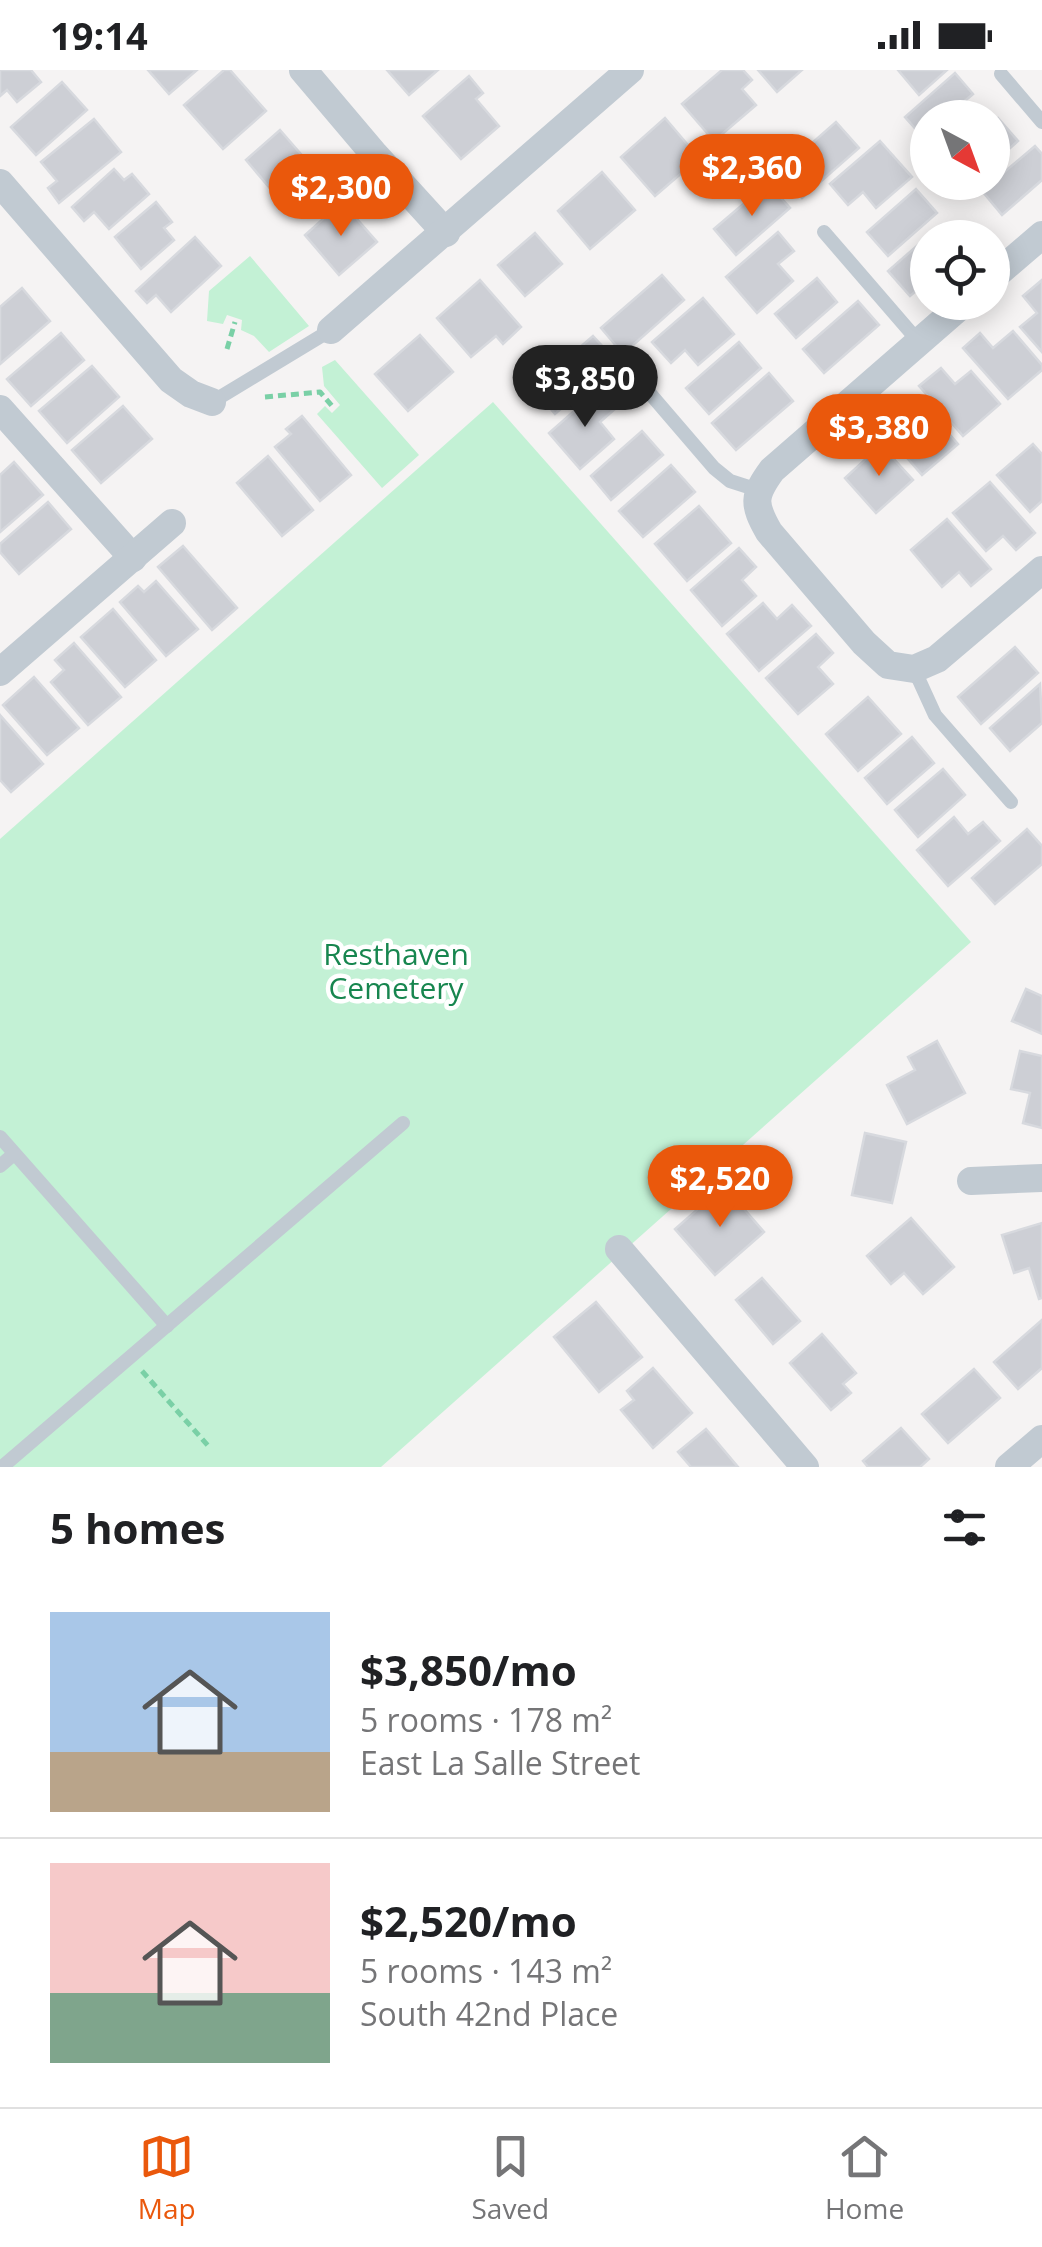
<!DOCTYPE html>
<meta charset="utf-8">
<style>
:root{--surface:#fff;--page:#f2f2f2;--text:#202124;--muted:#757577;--line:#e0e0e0;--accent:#ea580c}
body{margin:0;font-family:"Open Sans",sans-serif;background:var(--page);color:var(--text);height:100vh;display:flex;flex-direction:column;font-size:38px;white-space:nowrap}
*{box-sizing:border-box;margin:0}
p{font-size:32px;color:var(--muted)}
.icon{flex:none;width:55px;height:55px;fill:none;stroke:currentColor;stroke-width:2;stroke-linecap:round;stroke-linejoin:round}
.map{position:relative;height:1397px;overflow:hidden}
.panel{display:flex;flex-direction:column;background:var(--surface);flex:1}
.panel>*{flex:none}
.needle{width:65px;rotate:139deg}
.buttons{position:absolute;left:910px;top:30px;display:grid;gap:20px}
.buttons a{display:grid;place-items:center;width:100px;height:100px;border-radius:50%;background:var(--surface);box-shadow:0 5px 25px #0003;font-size:50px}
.price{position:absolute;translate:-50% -85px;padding:0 22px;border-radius:35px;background:var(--accent);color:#fff;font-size:32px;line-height:65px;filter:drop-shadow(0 2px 5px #0008)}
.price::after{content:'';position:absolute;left:50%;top:60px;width:30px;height:22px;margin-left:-15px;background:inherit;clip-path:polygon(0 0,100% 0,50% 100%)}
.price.on{background:#222;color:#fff}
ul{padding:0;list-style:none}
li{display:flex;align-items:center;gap:30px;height:250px;padding:0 50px}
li+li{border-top:2px solid var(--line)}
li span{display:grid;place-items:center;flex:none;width:280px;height:200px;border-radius:0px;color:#555}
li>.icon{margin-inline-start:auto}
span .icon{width:120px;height:120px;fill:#fffc;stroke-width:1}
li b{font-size:42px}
h2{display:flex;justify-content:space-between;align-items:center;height:120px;padding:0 50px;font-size:42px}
.status{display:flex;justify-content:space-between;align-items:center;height:70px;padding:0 50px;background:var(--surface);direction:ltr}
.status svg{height:28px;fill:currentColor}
.tab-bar{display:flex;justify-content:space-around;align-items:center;height:140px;border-top:2px solid var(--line);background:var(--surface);font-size:28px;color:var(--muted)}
.tab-bar a{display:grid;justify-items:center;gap:5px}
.tab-bar .on{color:var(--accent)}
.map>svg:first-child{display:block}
.green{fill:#c3f1d5}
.building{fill:#cdcfd5;stroke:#d7d9de;stroke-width:2.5}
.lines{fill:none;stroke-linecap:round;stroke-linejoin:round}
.path{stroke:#7ad0a6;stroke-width:5;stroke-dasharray:8 5;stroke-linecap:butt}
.service{stroke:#c1cad2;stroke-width:14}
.minor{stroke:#c1cad2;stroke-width:28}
.labels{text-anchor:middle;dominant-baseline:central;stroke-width:9;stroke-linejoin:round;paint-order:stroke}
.park-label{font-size:30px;fill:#17864f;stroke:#fff}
</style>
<div class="status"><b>19:14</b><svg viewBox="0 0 49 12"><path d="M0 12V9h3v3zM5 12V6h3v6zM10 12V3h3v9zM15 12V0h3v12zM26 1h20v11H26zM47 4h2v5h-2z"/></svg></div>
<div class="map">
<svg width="1042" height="1397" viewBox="0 0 1042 1397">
<rect width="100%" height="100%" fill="#f5f3f3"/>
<g class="green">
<path d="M250,186L309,256L269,282L254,266L241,260L242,250L227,245L223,254L207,251L209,221Z"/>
<path d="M335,290L419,385L382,418L317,344L325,336L332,343L340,335L324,316L322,297Z"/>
<path d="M493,332L971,872L381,1397H0V769Z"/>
</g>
<g class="building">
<path d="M0,0H31L41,12L17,32L7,20L0,26Z"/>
<path d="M148,0H197L169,24Z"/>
<path d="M224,0H230L266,41L223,79L184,35Z"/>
<path d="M387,0H438L409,25Z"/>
<path d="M722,0H743L752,10L742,19L756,35L714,71L682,34Z"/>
<path d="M758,0H802L777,22Z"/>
<path d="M898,0H947L919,25Z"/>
<path d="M955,3L973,24L953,41L959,48H928V73L905,47Z"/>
<path d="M469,6L483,23L476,29L499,56L461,89L423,46Z"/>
<path d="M62,12L87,40L36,85L11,57Z"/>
<path d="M665,48L699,88L655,126L621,87Z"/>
<path d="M998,48L1018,71L992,94V53Z"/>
<path d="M94,49L121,82L59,133L48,118L57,111L41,92Z"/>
<path d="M836,52L859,78L802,128L779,102Z"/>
<path d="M280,60L314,99L279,129L246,90Z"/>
<path d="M880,71L912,107L876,138L863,122L848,135L830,114Z"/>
<path d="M1035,76L1042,84V110L1002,145L982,121Z"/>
<path d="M114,99L124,110L132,104L149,124L109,159L94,142L84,151L72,137Z"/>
<path d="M602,102L635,140L590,179L558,141Z"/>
<path d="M768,113L790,138L736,185L714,159Z"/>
<path d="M916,119L937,143L888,186L867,162Z"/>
<path d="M156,132L172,152L164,158L174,170L141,199L115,167Z"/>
<path d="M342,132L377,172L339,205L305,165Z"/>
<path d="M941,155L951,168H928V211L910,226L888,201Z"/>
<path d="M778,162L794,181L778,194L793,211L757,243L726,207Z"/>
<path d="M535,163L562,194L525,226L498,195Z"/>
<path d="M195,167L221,196L171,242L156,225L147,233L136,221Z"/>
<path d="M662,205L684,230L623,284L601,258Z"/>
<path d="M817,208L837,232L796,268L775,244Z"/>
<path d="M480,210L521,257L503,274L496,266L471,287L437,248Z"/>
<path d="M1042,210V282L1020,257L1037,243L1023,226Z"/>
<path d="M22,218L50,251L0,294V237Z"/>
<path d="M703,228L734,264L698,295L685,280L671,293L652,272Z"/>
<path d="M858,231L879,255L824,303L803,279Z"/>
<path d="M1013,261L1042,295V300L1008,329L963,278L980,263L993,278Z"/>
<path d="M61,263L84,290L31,336L7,309Z"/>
<path d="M420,265L453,302L408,341L375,304Z"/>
<path d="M593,266L616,291L555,344L533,318Z"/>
<path d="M739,272L761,298L709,344L686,318Z"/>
<path d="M92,296L119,327L67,373L39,341Z"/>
<path d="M941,298L955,314L971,301L1000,334L963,366L919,316Z"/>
<path d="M769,303L793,331L736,380L712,353Z"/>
<path d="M598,320L615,339L600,352L614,369L580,399L549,363Z"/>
<path d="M123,336L152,369L101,413L72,380Z"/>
<path d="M926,337L958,374L922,405L881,358L902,340L911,350Z"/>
<path d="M302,346L351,405L320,431L275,377L291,364L286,359Z"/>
<path d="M642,361L663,385L611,430L591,406Z"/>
<path d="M1033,374L1042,384V431L1030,442L997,405Z"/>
<path d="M881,375L913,410L876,443L845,408Z"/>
<path d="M268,386L313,440L282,466L237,413Z"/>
<path d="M14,392L43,425L0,462V405Z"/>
<path d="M671,395L695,422L643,467L619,441Z"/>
<path d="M990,412L1035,463L1016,480L1003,466L986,481L953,443Z"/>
<path d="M48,432L71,459L19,504L0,482V474Z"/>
<path d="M699,436L731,473L687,511L655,474Z"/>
<path d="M947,449L991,499L971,516L959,502L942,517L911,480Z"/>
<path d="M183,476L237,538L212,560L158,497Z"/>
<path d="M739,478L756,497L742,510L756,526L722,556L691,520Z"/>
<path d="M156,511L198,559L166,586L120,532L138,516L144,522Z"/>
<path d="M763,533L777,549L792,535L811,556L759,601L727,564Z"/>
<path d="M113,539L156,590L125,617L81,567Z"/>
<path d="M816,564L833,583L818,597L833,614L798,644L766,608Z"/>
<path d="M74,573L121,627L88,655L51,612L64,600L55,590Z"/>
<path d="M1015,577L1038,603L981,654L958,627Z"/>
<path d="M34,607L79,658L47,685L3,635Z"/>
<path d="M1040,614L1042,653L1010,681L990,658Z"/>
<path d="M868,627L901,664L858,701L826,664Z"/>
<path d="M0,645L43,694L11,722L0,710Z"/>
<path d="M912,667L934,693L887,734L865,708Z"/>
<path d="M943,699L965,725L918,767L895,740Z"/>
<path d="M954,747L968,764L983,752L1000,771L948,816L917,780Z"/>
<path d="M1027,759L1042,776V794L995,834L972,808Z"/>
<path d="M1026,919L1042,926V964L1012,951Z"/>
<path d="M937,971L965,1023L907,1054L887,1015L915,1000L908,987Z"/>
<path d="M1020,981L1042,986V1058L1023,1053L1030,1023L1011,1019Z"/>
<path d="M865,1063L906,1072L892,1133L852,1125Z"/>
<path d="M724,1116L764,1162L715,1205L675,1159Z"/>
<path d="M911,1148L954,1197L923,1224L904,1203L891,1214L867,1186Z"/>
<path d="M1042,1153V1228L1039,1229L1029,1198L1014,1203L1002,1165Z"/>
<path d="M762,1208L800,1251L773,1274L736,1230Z"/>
<path d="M596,1232L642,1287L599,1322L554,1267Z"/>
<path d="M1042,1250V1298L1018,1319L994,1292Z"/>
<path d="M822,1264L856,1303L843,1314L851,1323L831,1340L790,1293Z"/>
<path d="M653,1298L692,1343L653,1378L621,1340L634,1330L627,1321Z"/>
<path d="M974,1299L1000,1328L948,1373L922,1344Z"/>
<path d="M901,1358L929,1389L920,1397H868L863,1391Z"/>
<path d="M706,1359L738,1397H691L678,1382Z"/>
</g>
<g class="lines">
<g class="path">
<path d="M227,279L235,252"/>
<path d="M265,327L320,322L332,336"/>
<path d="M142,1301L210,1378"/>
</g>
<g class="service">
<path d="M1001,4L1042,52"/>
<path d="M824,162L919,272"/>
<path d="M647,320L714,398L730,411L758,420"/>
<path d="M212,332L331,260"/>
<path d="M914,599L935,645L1011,732"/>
<path d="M0,1067L167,1256"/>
<path d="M0,1096L14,1084"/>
<path d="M2,1397L403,1053"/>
</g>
<g class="minor">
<path d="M303,0L375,85L446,163"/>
<path d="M0,113L171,310L191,324L212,332"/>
<path d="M992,208L1042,165"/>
<path d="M965,232L772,400C753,426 753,434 769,462L864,573L888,595L914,599L937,589L1042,500"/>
<path d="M331,260L630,0"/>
<path d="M0,339L133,488"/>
<path d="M0,602L172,453"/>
<path d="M971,1111L1042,1108"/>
<path d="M619,1179L805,1397"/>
<path d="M1009,1397L1042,1369"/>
</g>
</g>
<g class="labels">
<g class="park-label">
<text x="396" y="883">Resthaven<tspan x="396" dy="34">Cemetery</tspan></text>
</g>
</g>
</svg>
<div class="buttons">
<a><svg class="needle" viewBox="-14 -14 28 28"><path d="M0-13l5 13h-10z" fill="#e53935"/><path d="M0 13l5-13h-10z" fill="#757577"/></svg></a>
<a><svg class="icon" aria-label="locate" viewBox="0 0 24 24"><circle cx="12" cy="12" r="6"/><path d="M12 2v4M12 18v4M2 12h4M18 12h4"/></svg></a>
</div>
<b class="price" style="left:752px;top:149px">$2,360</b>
<b class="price" style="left:341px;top:169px">$2,300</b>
<b class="price on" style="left:585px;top:360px">$3,850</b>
<b class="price" style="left:879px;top:409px">$3,380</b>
<b class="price" style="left:720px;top:1160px">$2,520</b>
</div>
<section class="panel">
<h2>5 homes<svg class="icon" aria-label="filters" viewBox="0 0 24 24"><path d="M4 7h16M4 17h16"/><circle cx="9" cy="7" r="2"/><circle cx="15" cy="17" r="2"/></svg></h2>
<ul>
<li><span style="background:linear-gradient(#a9c7e8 70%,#b9a48a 0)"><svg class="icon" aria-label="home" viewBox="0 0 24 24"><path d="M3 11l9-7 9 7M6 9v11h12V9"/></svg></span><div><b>$3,850/mo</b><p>5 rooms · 178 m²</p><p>East La Salle Street</p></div></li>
<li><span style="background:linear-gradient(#f6c9c9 65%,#7fa58c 0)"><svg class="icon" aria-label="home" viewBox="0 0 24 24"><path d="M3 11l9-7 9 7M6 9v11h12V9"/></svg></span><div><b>$2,520/mo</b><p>5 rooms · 143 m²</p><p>South 42nd Place</p></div></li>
</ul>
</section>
<nav class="tab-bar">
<a class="on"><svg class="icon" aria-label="map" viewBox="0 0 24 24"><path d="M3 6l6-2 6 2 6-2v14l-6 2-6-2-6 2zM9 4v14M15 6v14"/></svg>Map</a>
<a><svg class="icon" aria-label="saved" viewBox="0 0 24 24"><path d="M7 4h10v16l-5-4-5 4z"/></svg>Saved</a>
<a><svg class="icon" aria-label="home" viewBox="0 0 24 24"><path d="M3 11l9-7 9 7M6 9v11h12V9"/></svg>Home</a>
</nav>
